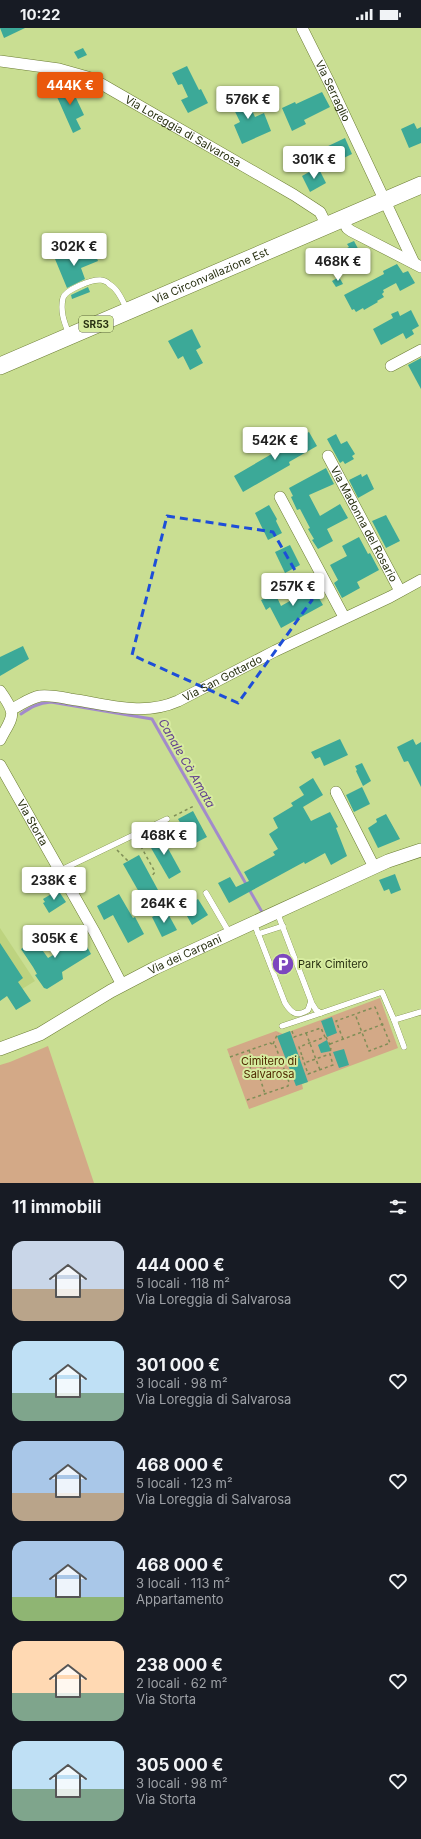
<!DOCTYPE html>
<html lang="it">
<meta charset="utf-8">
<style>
:root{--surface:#171b24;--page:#242831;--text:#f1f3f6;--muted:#9ea1a6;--accent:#ea580c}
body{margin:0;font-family:Inter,sans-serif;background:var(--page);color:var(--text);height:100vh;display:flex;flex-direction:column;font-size:15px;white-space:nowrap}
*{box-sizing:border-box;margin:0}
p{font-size:13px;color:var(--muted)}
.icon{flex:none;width:22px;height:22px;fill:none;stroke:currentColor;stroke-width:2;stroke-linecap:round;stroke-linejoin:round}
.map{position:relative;height:1155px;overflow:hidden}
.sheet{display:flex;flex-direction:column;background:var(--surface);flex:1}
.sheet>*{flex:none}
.price{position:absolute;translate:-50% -34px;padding:0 9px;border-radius:4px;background:#fff;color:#222;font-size:13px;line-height:26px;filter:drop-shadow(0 1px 2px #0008)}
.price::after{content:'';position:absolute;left:50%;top:24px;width:12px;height:9px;margin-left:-6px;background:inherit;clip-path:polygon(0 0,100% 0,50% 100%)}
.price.on{background:var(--accent);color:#fff}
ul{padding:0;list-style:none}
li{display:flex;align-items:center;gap:12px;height:100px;padding:0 12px}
li span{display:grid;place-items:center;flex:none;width:112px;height:80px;border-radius:12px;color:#555}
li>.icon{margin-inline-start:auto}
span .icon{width:48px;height:48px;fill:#fffc;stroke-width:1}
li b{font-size:17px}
h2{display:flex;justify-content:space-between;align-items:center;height:48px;padding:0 12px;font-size:17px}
.status{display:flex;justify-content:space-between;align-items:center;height:28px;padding:0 20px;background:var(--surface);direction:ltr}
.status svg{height:11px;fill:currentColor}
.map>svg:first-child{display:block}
.built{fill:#bdd37f}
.green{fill:#d3a987}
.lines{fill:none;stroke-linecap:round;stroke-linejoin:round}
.stream{stroke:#a28acb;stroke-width:3}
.building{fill:#3ca998}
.service-casing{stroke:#6b7c33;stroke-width:6}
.minor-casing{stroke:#6b7c33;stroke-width:12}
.tertiary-casing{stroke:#6b7c33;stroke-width:14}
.primary-casing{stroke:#6b7c33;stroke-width:18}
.path{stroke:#7f8e57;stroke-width:1.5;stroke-dasharray:3 3;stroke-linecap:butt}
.service{stroke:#fff;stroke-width:5.5}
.minor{stroke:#fff;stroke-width:11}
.tertiary{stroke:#fff;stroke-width:13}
.primary{stroke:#fff;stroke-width:17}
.marked{fill:none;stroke:#1d4ed8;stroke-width:3;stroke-dasharray:8 5;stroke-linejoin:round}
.labels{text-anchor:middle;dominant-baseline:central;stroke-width:4;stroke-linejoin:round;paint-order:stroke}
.shield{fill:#d6eb9f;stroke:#5d693c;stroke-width:1}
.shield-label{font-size:10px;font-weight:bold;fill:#293112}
.street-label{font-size:11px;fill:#293112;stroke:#d6eb9f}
.poi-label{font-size:11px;fill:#293112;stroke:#d6eb9f;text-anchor:start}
.park-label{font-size:11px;fill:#4f2900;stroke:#d6eb9f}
.water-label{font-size:12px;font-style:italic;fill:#613f8f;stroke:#d6eb9f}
</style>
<div class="status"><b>10:22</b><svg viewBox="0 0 49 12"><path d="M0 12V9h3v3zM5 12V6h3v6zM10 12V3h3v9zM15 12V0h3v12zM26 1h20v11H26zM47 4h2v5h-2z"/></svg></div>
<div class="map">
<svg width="421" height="1155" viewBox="0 0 421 1155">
<rect width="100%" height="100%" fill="#c9de92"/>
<path class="built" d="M0,900L35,953L22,961L0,957Z"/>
<g class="green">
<path d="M380,970L398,1020L302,1056L303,1061L249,1081L227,1021L276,1003L283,1006Z"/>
<path d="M48,1018L94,1155H0V1037L10,1034Z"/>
</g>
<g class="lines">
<path class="stream" d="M21,686C31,679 38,675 51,674L152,691L262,884"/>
</g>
<g class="building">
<path d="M0,0H25L4,10Z"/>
<path d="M83,20L87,27L78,31L74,24Z"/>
<path d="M187,38L199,62L201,61L208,75L188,85L181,72L188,69L182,56L178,57L172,45Z"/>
<path d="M69,55L84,87L76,91L81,101L73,105L54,62Z"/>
<path d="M244,64L255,89L264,85L271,103L242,116L234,97L240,94L229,71Z"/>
<path d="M322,64L330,79L304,92L306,96L292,103L282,80L295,74L296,76Z"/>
<path d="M414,95L417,101L421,99V115L409,120L401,101Z"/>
<path d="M345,110L352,126L329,137L322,121Z"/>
<path d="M318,139L326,155L310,164L302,148Z"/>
<path d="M354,213L363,230L334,245L329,235L330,234L328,230L349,219L347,216Z"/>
<path d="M94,223L98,233L81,240L85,251L67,260L55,231L72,224L75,231Z"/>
<path d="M397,236L403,245L408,243L415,255L400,263L396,255L383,262L384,264L382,266L384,269L377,273L378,274L364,282L363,280L356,284L354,281L352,282L344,267L384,246L383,243Z"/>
<path d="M339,249L343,256L336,259L332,253Z"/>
<path d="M88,259L90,264L72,271L71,267Z"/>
<path d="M411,282L419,298L412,302L414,306L406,311L403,305L381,317L373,301L393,290L391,286L398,283L400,288Z"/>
<path d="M192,301L201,319L196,322L203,335L190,342L183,328L178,331L168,313Z"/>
<path d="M421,330V361L408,337Z"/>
<path d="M309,404L317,418L289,434L290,437L243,464L234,448L287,417L284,412L294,406L297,410Z"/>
<path d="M336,406L341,416L347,413L355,426L352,428L354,431L345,436L343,433L340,435L327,411Z"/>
<path d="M326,440L334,456L309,467L320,488L340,476L348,490L327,501L333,513L318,521L312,512L314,511L308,501L310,500L300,481L297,482L291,469L293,468L289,460Z"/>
<path d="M361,446L362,449L367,446L374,461L358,470L349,452Z"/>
<path d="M269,477L277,491L276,493L282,505L268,512L255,485Z"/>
<path d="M386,487L400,513L386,520L372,493Z"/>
<path d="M359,509L368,526L370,525L379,542L357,554L360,560L342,570L334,555L338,552L330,537L347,528L342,518Z"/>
<path d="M290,517L300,537L285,545L275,524Z"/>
<path d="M313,560L323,577L281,600L270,579L266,582L261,572L275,565L281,578Z"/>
<path d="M23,618L29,631L0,648V629Z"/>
<path d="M340,711L348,727L324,738L320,729L315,731L311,724Z"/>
<path d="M413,711L416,717L421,714V759L408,733L404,734L397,719Z"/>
<path d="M362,735L371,753L363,758L356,743L357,742L355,738Z"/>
<path d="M313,750L323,767L303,779L311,793L330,784L338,799L336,800L347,828L331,837L325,825L305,836L304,834L229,875L218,855L230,849L236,859L249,853L244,844L275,827L273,824L278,821L269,806L278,800L273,790L293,778L291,775L304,767L299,759Z"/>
<path d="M362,759L370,776L354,784L346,767Z"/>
<path d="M193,783L207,809L186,820L177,805L184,801L178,791Z"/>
<path d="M386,786L400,811L378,820L368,800L377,794L376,791Z"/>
<path d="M160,806L181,844L169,851L147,813Z"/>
<path d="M139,827L158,862L143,871L123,836Z"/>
<path d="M395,846L401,862L391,866L389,861L384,863L379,852Z"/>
<path d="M58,862L66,874L49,885L43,875L45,874L43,871Z"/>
<path d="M189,863L195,873L198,871L208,887L192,897L177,870Z"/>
<path d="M119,866L133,890L135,889L144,906L128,915L113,887L104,892L97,878Z"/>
<path d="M166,882L177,902L162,909L152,889Z"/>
<path d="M64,904L72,916L82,909L91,926L62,944L63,951L47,961L44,960L35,947L37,946L33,939L21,921L35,912L48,930L60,923L53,912Z"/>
<path d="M0,915L23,950L18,954L31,973L16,982L7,968L0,973Z"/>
<path d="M332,989L337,1005L327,1009L321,993Z"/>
<path d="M290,1003L308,1054L296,1058L277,1008Z"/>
<path d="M327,1012L331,1023L321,1025L318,1017Z"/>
<path d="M344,1021L349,1037L339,1040L333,1024Z"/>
</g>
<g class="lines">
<g class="service-casing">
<g id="service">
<path d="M69,306C64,294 60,283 63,270C65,262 92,251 101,252C103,252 108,254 109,256C118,261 122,272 127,281"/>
<path d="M59,843L167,791"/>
<path d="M206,865L230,906"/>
<path d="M254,895L285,975C292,986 297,989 308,982L311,973L277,884"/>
<path d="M258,906L283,898"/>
<path d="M311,974L316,982L321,985L382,964L394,992L421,984"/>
<path d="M394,992L404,1019"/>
<path d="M282,998L321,985"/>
</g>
</g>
<g class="minor-casing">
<g id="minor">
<path id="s1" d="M302,0L329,54L414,235"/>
<path id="s2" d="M0,33L59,41L91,50L294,167L320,184L327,198"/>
<path d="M343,190L347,200L351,203L421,239"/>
<path d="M391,338L421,322"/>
<path id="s3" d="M328,428L400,563"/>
<path d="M280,469L344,589"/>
<path d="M0,663C18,688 13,687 0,712"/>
<path id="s4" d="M12,681C21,677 29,670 40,668C50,667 60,669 70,671C107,676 142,689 178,673L275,623L390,569L421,552"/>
<path id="s5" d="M0,737L95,905L122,957"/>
<path d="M336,764L374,839"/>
</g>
</g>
<g class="tertiary-casing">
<g id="tertiary">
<path id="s6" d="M0,1021L40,1006L111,963L155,940L388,833L421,822"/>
</g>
</g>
<g class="primary-casing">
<g id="primary">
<path id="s7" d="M0,338L421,157"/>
</g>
</g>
<g class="path">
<path d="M174,788L194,778"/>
<path d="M138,813L155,844L151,849"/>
<path d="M117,822L128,833"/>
<path d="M292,1003L294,1009L321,1000L325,1009L299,1019L302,1028"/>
<path d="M306,1005L320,1042"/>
<path d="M326,1009L331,1019L330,1026"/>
<path d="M343,1011L336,993L375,979L390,1015L369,1023L355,986"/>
<path d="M273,1016L278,1005"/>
<path d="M330,1016L386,995"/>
<path d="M249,1022L254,1037"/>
<path d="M230,1029L270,1015L275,1017L289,1054L288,1058L247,1072"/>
<circle cx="256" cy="1044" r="7"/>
<path d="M263,1041L302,1028L308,1046L333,1037L330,1026L304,1035"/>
<path d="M260,1050L265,1066"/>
</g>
<use href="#service" class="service"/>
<use href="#minor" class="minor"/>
<use href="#tertiary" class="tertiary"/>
<use href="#primary" class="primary"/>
</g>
<path class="marked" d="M167,488L273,504L312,572L238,675L132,627Z"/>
<defs>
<g id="parking-disc" transform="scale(1.15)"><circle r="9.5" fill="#7c47be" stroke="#d6eb9f"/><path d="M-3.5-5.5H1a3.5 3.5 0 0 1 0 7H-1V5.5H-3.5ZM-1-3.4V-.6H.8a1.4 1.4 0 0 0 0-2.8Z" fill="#fff"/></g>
</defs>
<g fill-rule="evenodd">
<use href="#parking-disc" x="283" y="936"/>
</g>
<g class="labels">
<rect class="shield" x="79" y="288" width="34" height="16" rx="3"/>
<g class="shield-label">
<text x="96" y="296">SR53</text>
</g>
<g class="street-label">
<text stroke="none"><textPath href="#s1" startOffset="70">Via Serraglio</textPath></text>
<text stroke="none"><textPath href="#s2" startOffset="199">Via Loreggia di Salvarosa</textPath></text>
<text stroke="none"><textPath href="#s7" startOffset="229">Via Circonvallazione Est</textPath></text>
<text stroke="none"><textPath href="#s3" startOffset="77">Via Madonna del Rosario</textPath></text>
<text stroke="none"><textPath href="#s4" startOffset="221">Via San Gottardo</textPath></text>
<text stroke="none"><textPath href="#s5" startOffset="66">Via Storta</textPath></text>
<text stroke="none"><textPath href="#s6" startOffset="208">Via dei Carpani</textPath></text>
</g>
<g class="poi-label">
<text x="298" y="936">Park Cimitero</text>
</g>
<g class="park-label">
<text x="269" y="1033">Cimitero di<tspan x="269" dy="13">Salvarosa</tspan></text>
</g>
<g class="water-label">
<text transform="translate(187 735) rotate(60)">Canale Cà Amata</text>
</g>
</g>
</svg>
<b class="price on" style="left:70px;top:78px">444K €</b>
<b class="price" style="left:248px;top:92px">576K €</b>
<b class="price" style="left:314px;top:152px">301K €</b>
<b class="price" style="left:74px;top:239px">302K €</b>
<b class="price" style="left:338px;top:254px">468K €</b>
<b class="price" style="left:275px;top:433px">542K €</b>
<b class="price" style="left:293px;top:579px">257K €</b>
<b class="price" style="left:164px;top:828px">468K €</b>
<b class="price" style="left:54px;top:873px">238K €</b>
<b class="price" style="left:164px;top:896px">264K €</b>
<b class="price" style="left:55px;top:931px">305K €</b>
</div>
<section class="sheet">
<h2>11 immobili<svg class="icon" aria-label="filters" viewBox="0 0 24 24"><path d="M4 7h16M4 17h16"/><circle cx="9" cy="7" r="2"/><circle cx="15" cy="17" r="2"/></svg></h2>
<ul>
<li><span style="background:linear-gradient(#c9d6e8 60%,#b9a48a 0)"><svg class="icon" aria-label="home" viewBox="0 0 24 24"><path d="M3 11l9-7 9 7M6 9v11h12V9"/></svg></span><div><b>444 000 €</b><p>5 locali · 118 m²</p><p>Via Loreggia di Salvarosa</p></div><svg class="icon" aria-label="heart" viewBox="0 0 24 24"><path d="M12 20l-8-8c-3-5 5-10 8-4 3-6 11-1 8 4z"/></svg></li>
<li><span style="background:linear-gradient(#bfe0f5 65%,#7fa58c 0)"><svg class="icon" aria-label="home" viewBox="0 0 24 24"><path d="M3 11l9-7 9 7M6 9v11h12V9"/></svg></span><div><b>301 000 €</b><p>3 locali · 98 m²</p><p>Via Loreggia di Salvarosa</p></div><svg class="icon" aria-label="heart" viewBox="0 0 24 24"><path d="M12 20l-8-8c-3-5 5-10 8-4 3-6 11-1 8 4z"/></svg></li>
<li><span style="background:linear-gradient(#a9c7e8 65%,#b9a48a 0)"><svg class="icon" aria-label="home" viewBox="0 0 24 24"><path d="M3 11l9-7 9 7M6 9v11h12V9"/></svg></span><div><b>468 000 €</b><p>5 locali · 123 m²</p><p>Via Loreggia di Salvarosa</p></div><svg class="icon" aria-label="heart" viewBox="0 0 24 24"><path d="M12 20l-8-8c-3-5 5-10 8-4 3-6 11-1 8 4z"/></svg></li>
<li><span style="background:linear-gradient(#a9c7e8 70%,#8fb573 0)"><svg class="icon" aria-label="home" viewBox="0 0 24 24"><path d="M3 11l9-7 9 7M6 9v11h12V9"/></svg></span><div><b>468 000 €</b><p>3 locali · 113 m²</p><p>Appartamento</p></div><svg class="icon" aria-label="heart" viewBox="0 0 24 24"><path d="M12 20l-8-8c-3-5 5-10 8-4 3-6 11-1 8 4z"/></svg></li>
<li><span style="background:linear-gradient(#ffd9b3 65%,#7fa58c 0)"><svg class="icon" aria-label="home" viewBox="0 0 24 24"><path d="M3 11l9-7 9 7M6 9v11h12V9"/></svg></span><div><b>238 000 €</b><p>2 locali · 62 m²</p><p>Via Storta</p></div><svg class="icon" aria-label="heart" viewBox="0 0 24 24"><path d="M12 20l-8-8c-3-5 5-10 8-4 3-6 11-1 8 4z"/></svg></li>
<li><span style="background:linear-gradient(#bfe0f5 60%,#7fa58c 0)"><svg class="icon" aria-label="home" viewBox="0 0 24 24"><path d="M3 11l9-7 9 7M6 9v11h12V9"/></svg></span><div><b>305 000 €</b><p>3 locali · 98 m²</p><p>Via Storta</p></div><svg class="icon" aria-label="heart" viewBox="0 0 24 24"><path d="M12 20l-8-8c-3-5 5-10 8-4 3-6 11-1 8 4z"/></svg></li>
</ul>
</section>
